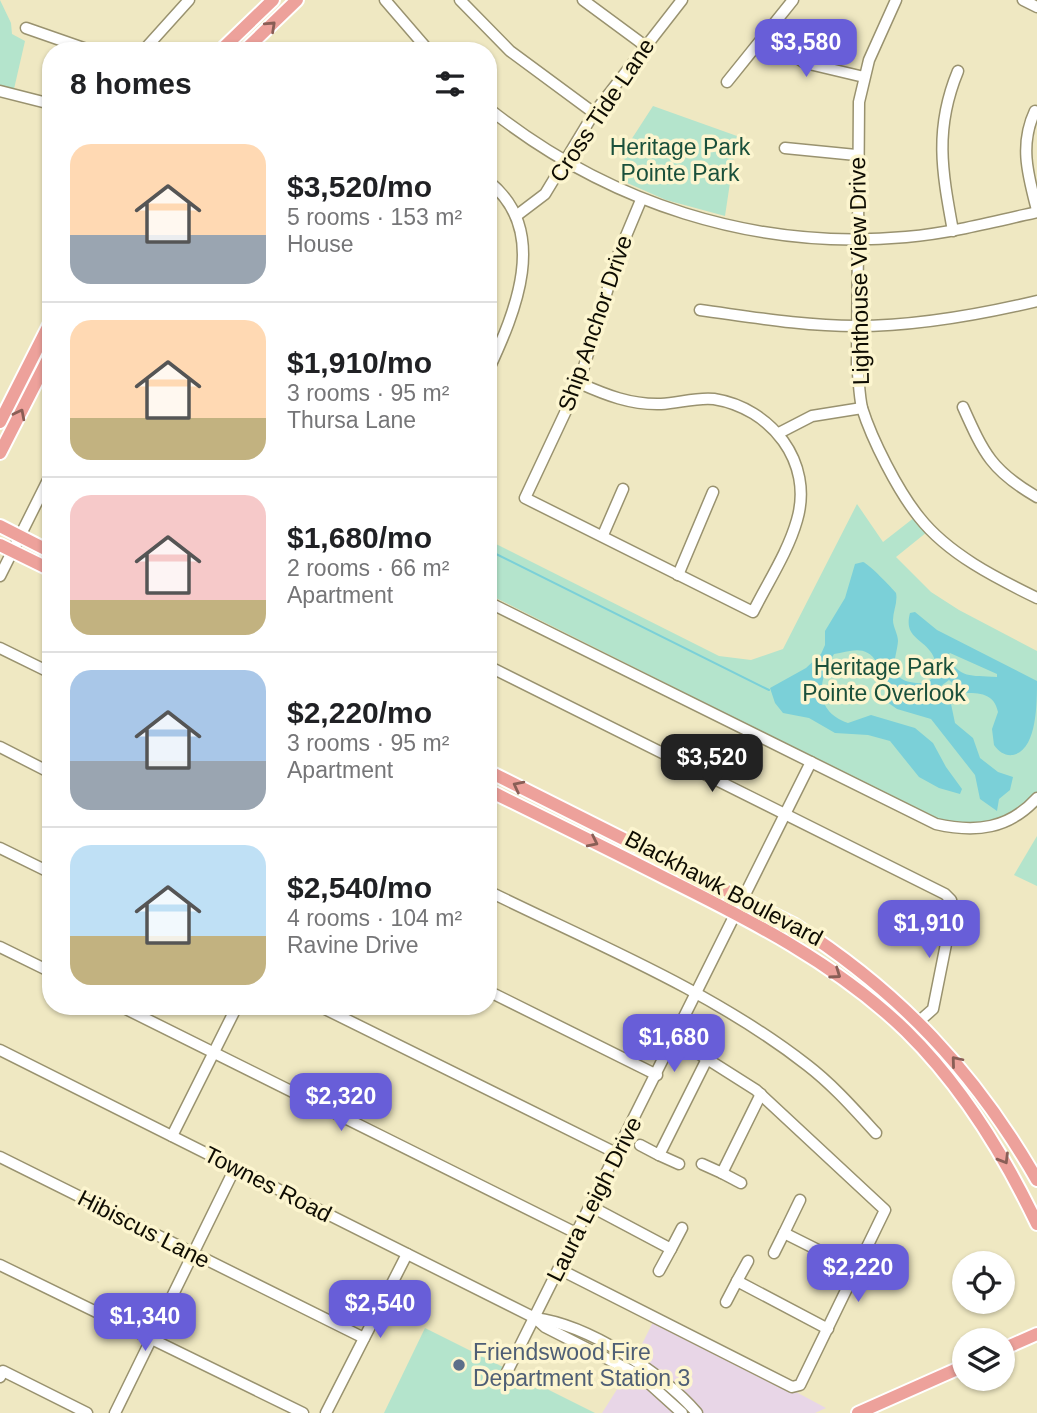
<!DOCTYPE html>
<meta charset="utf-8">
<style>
:root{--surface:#fff;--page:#f6f6f6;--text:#202124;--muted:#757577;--line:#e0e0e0;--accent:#685ed8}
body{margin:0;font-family:Helvetica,sans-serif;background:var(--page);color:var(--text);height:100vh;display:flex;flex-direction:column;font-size:26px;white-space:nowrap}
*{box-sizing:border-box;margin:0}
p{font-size:23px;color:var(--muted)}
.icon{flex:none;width:38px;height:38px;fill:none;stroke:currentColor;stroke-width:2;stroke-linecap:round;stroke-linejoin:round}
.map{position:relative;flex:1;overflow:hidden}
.sheet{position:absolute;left:42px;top:42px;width:455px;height:973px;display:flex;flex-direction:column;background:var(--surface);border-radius:28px;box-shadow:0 2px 5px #0004}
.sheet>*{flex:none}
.controls{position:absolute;left:952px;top:1251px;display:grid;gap:14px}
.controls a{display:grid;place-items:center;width:63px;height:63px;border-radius:50%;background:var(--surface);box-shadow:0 2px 5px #0004;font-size:35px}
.price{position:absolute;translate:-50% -60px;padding:0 16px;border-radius:14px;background:var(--accent);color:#fff;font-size:23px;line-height:46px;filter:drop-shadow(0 2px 4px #0008)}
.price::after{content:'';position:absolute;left:50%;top:42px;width:21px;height:16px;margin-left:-10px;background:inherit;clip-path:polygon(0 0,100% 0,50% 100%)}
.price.active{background:#222;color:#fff}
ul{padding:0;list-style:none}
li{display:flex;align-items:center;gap:21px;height:175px;padding:0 28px}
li+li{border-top:2px solid var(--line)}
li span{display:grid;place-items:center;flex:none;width:196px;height:140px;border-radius:21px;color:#555}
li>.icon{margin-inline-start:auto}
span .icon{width:84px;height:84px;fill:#fffc;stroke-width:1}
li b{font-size:30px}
h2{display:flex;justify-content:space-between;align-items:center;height:84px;padding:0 28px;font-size:30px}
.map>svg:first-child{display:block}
.commercial{fill:#e8d6e7}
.green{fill:#b4e4cc}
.water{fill:#7bd0d8;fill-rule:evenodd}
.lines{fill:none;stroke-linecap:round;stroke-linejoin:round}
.stream{stroke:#7bd0d8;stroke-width:2}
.minor-casing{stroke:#99926f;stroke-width:13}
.major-casing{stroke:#fff;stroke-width:16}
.minor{stroke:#fff;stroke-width:10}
.major{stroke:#eda19b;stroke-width:12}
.oneway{stroke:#895e56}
.service-dot{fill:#5c6f8a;stroke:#fcf5cf;stroke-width:2.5}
.labels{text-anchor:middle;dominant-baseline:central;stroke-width:7;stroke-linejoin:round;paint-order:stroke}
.street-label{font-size:23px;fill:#0e0c02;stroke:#fcf5cf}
.park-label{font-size:23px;fill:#1a503b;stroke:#fcf5cf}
.service-label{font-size:23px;fill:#4e5e75;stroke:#fcf5cf;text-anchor:start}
</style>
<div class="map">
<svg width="1037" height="1413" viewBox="0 0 1037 1413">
<rect width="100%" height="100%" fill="#efe8c2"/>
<path class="commercial" d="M653,1322L798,1393L826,1408L815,1413H602L628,1372Z"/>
<g class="green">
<path d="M0,0L11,23L12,34L25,41L14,89L0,87Z"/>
<path d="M653,106L737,136L725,216L666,200L625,182L633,164L620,157Z"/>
<path d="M857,504L883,542L915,517L927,532L896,557L931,592L959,610L1037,651V792C1009,824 978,829 938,820L488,594V540L719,656L751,660L783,649Z"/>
<path d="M1037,836V886L1014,875Z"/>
<path d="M425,1328L595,1413H384Z"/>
</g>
<path class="water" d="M863,562C869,564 892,588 896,593C898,602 893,611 893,620C893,627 898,634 898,641C897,657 884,680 916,683C926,684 933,679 939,672C936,665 935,657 930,651C919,637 904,636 910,613L915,612L937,630L1037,681C1037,704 1037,750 1013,755C1005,756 999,752 994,745L992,729L998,712C994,693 980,693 963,693L949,680L941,686L950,699L955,723L973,738L980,758L998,772L1013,777L1010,790L999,799L997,811L980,799L975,775L931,719L897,709L887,702L882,663H877C866,643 849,652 834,654C818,680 813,711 848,723L871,715L915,728L933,743L946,767L962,789L960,794L939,788L919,777L890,741L868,735L835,733L809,718L783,713L775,703L770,688L806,668L821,654L825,645V631L845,598L855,564ZM950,653L997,674V677C969,675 961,679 947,656Z"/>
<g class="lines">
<path class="stream" d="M488,550L769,690"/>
<g class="minor-casing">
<g id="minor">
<path d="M385,0L429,51"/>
<path d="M460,0L510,51L594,113"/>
<path d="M583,0L644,45"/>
<path d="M896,0L869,60L859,102L857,365C859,379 859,395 862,408C872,440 898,491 919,517C948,554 996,578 1037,598"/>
<path d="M1023,0L1037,7"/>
<path d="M26,28L92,51"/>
<path d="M765,37L805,63L864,77"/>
<path d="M143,51L189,0"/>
<path d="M727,82L793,0"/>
<path d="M0,91L51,104"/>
<path d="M488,108C607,203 754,251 906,237C950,233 994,222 1037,212"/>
<path d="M1035,111C1019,145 1028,175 1037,210"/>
<path d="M785,148L856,155"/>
<path d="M488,181C551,230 515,313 488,371"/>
<path d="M516,216L545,194L594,113L682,0"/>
<path d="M953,231C942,171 934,129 958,71"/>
<path d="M700,310C752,317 803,326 856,326C916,326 978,315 1037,301"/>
<path d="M28,369L51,381"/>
<path d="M579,383C606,395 631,405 661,404C679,403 697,397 714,399C771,408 814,462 797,520C788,552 768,582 753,612L525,498L579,383L618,255L641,200"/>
<path d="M963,407C984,454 992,471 1037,497"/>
<path d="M779,433L812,416L862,408"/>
<path d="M603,535L623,489"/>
<path d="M678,575L713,492"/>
<path d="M0,576L51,474"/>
<path d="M488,602L936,824C976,833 1009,829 1037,798"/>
<path d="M0,648L51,673"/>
<path d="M488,666L945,894L951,900L953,909L933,1009L907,1032"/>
<path d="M0,747L51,773"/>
<path d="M0,848L51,873"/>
<path d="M488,891C596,944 712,991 807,1065C833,1085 854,1109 876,1133"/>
<path d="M0,947L51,972"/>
<path d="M488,991L657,1075"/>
<path d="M120,1006L576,1233"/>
<path d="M319,1006L616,1153"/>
<path d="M0,1050L535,1318L545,1327L641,1376L682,1413"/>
<path d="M172,1136L237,1006"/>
<path d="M640,1145L659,1155L707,1059"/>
<path d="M659,1155L679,1164"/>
<path d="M0,1157L364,1338"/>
<path d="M702,1164L722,1173L761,1094"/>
<path d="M722,1173L741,1183"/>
<path d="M800,1200L784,1233L858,1270"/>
<path d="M590,1206L671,1249L659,1271"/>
<path d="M671,1249L682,1228"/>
<path d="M774,1253L784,1233"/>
<path d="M748,1261L737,1281L828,1329"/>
<path d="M0,1265L303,1413"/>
<path d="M559,1269L792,1387L800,1385L885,1210L756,1090L674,1038"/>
<path d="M726,1302L737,1281"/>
<path d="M535,1318C589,1325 662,1373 697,1413"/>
<path d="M507,1372L811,762"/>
<path d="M0,1377L3,1371L87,1413"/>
<path d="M115,1413L235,1168"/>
<path d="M326,1413L407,1254"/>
</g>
</g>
<g class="major-casing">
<g id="major">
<path d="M220,51L273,0"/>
<path d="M244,51L297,0"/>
<path d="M0,422L51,321"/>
<path d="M0,453L51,353"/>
<path d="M0,526L51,552"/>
<path d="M0,545L51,570"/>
<path d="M488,771L795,925C900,992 975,1072 1037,1180"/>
<path d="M488,790C547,819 606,848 665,878C750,920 837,964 906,1031C962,1086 1004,1155 1037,1224"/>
<path d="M1003,1349L1037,1334"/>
<path d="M858,1413L964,1366"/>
</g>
</g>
<use href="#minor" class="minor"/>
<use href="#major" class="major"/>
</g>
<defs><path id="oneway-chevron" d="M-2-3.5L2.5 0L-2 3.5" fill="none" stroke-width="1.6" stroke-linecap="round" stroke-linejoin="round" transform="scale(1.75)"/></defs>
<g class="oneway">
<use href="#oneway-chevron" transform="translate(271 26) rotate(-43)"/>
<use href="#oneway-chevron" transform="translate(20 414) rotate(-63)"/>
<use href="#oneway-chevron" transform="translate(518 786) rotate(-153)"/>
<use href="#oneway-chevron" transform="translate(593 842) rotate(26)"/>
<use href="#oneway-chevron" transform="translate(836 974) rotate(35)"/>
<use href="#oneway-chevron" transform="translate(956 1061) rotate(-130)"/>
<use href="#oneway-chevron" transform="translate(1004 1159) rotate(59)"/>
</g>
<circle class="service-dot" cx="459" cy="1365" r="7"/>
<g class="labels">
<g class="street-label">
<text transform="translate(602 110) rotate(-56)">Cross Tide Lane</text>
<text transform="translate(859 271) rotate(-91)">Lighthouse View Drive</text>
<text transform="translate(595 323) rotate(-71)">Ship Anchor Drive</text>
<text transform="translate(724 888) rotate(28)">Blackhawk Boulevard</text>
<text transform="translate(268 1184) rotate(27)">Townes Road</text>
<text transform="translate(594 1199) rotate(-63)">Laura Leigh Drive</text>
<text transform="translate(144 1229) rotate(27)">Hibiscus Lane</text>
</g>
<g class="park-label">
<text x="680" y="147">Heritage Park<tspan x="680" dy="26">Pointe Park</tspan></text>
<text x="884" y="667">Heritage Park<tspan x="884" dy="26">Pointe Overlook</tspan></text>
</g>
<g class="service-label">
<text x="473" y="1352">Friendswood Fire<tspan x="473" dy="26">Department Station 3</tspan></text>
</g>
</g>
</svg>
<div class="controls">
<a><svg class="icon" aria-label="locate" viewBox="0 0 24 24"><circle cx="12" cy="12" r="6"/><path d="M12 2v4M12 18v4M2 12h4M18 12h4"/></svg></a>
<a><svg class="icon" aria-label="layers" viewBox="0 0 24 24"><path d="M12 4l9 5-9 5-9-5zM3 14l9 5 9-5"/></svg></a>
</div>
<b class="price" style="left:806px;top:79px">$3,580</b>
<b class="price active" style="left:712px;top:794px">$3,520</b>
<b class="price" style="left:929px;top:960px">$1,910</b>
<b class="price" style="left:674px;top:1074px">$1,680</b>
<b class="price" style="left:341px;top:1133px">$2,320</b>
<b class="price" style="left:858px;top:1304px">$2,220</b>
<b class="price" style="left:380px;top:1340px">$2,540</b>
<b class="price" style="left:145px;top:1353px">$1,340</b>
<section class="sheet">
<h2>8 homes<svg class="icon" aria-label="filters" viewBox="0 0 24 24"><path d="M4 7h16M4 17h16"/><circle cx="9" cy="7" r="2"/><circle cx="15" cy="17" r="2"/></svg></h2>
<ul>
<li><span style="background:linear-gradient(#ffd9b3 65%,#9aa5b1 0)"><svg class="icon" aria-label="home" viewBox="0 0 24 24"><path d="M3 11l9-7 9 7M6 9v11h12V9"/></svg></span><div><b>$3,520/mo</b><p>5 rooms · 153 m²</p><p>House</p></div></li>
<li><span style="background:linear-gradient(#ffd9b3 70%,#c2b280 0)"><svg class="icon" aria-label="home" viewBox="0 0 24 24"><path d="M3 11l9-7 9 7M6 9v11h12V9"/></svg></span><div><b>$1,910/mo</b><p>3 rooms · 95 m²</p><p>Thursa Lane</p></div></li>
<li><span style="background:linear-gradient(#f6c9c9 75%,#c2b280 0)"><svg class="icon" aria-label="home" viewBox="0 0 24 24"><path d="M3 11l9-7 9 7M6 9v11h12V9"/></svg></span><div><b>$1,680/mo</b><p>2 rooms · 66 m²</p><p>Apartment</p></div></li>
<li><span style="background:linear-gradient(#a9c7e8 65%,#9aa5b1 0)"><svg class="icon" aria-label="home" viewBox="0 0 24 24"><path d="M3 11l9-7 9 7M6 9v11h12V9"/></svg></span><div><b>$2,220/mo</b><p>3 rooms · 95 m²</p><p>Apartment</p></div></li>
<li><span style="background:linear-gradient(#bfe0f5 65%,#c2b280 0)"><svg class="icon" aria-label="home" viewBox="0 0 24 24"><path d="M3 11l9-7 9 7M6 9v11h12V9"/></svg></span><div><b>$2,540/mo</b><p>4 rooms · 104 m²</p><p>Ravine Drive</p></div></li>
</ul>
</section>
</div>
